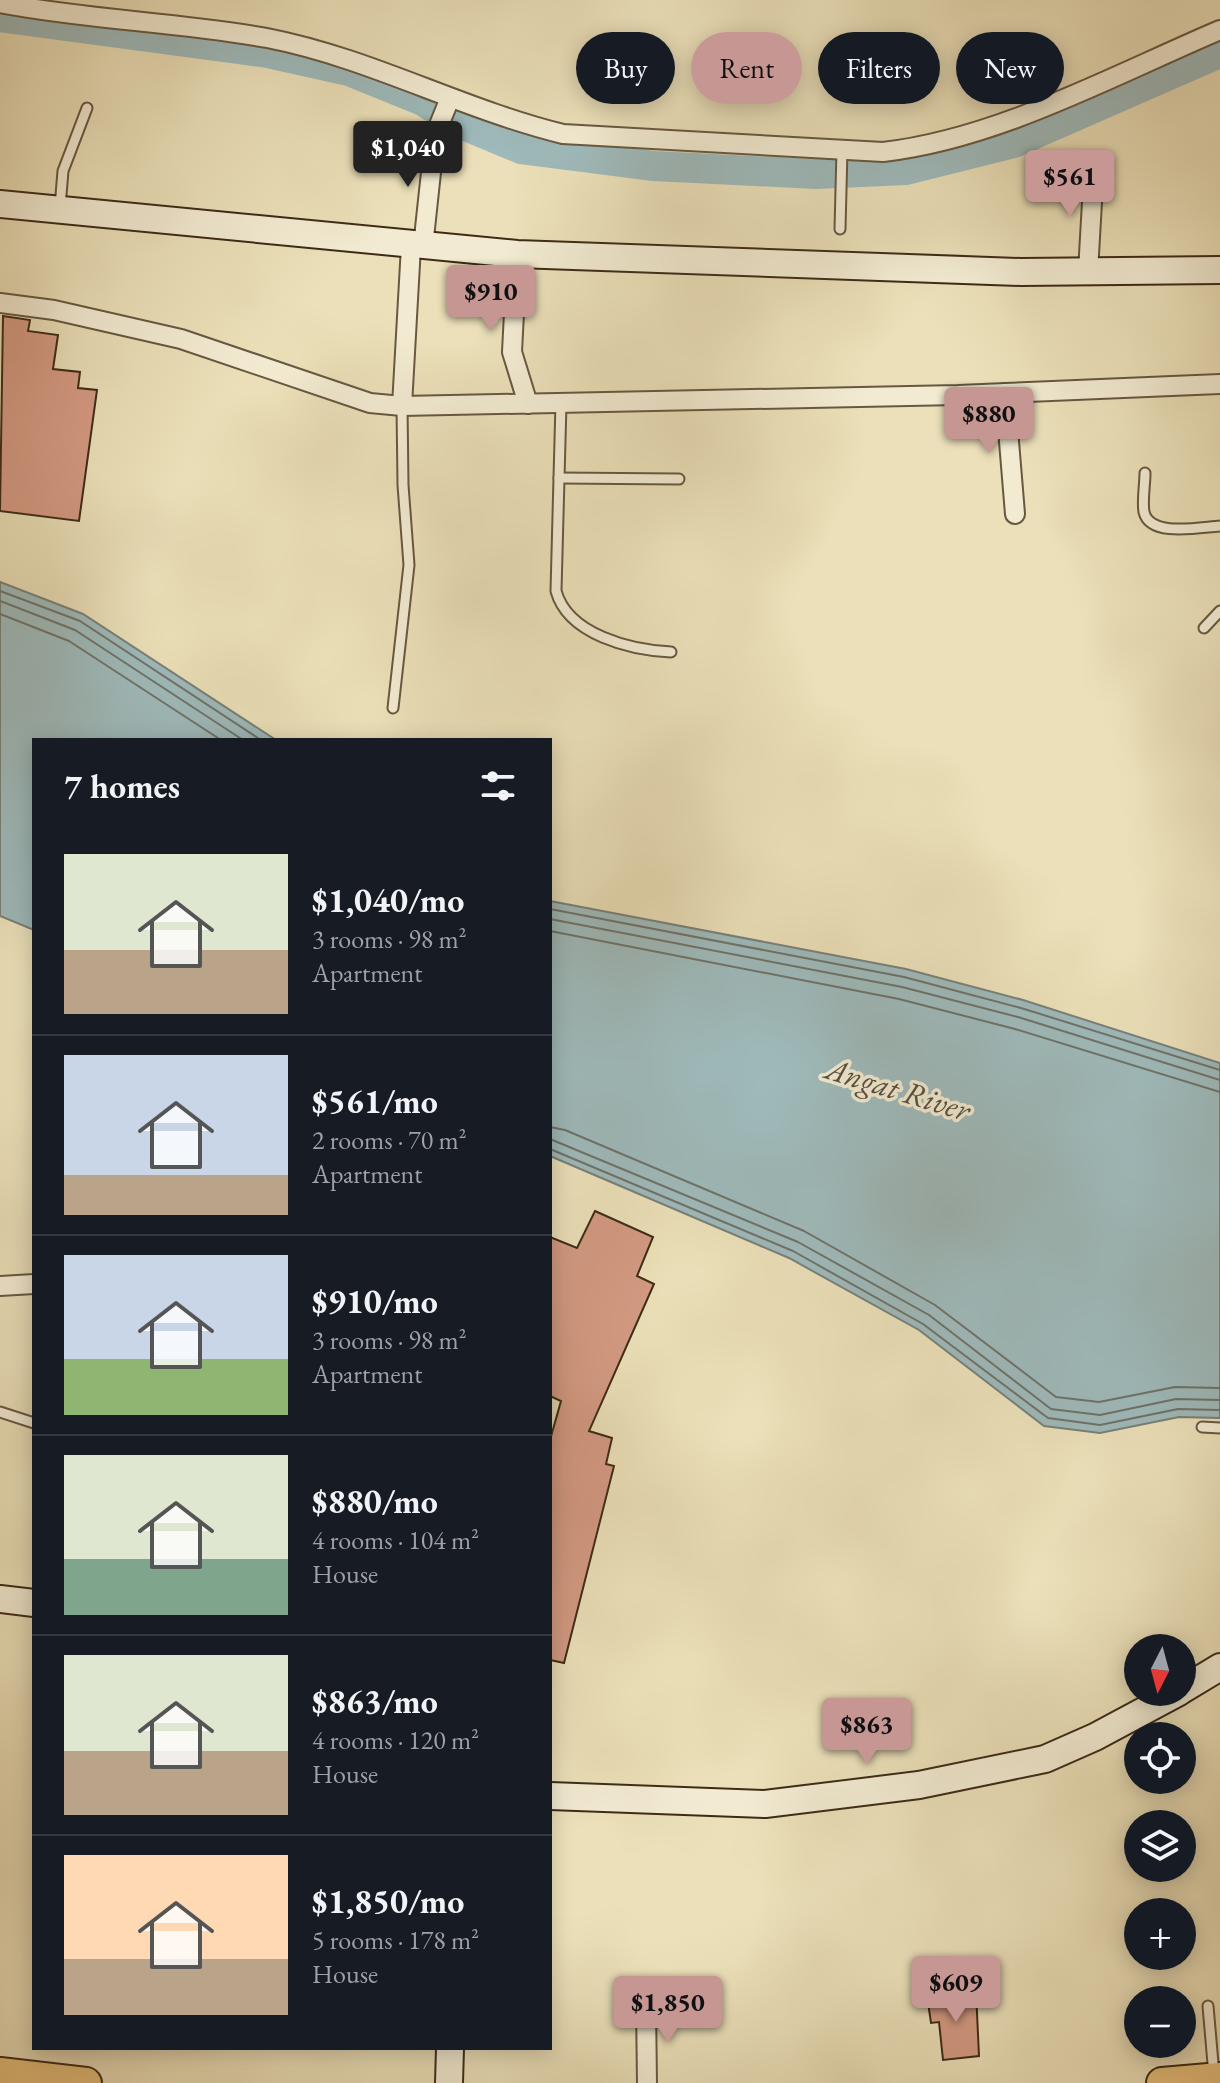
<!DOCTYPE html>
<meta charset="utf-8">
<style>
:root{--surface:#171b24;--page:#242831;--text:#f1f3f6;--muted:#9ea1a6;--line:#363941;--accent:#c59692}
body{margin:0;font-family:"EB Garamond",serif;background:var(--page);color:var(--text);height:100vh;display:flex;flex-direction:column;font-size:30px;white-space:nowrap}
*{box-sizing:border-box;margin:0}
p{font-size:26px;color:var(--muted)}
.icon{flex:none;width:44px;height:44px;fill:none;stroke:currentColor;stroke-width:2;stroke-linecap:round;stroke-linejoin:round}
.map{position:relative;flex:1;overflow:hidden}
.drawer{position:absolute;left:32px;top:738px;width:520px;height:1312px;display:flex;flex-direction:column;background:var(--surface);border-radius:0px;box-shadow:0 4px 20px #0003}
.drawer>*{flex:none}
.banner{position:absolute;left:576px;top:32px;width:524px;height:72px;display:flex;gap:16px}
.needle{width:52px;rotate:186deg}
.fabs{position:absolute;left:1124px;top:1634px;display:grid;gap:16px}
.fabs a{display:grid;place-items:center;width:72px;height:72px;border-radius:50%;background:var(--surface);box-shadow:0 4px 20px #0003;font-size:40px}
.price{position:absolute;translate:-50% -68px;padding:0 18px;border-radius:8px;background:var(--accent);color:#111;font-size:26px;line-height:52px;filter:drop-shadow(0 2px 4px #0008)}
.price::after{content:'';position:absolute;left:50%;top:48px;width:24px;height:18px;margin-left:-12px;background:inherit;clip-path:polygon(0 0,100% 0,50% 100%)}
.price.active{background:#222;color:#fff}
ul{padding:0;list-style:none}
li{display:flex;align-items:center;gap:24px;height:200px;padding:0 32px}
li+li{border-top:2px solid var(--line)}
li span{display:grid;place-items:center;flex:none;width:224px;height:160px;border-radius:0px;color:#555}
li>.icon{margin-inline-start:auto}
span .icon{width:96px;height:96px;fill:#fffc;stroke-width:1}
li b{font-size:34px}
h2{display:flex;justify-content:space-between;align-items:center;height:96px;padding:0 32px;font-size:34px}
.tag{padding:0 28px;border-radius:36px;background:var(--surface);box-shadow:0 4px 20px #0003;font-size:28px;line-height:72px}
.tag.active{background:var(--accent);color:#111}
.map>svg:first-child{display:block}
.water{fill:#9ebabb;stroke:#778179;stroke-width:2}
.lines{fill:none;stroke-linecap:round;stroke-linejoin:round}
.shore{stroke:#6e7269;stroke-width:2}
.river{stroke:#9ebabb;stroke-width:30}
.building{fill:#d49a83;stroke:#3d2b17;stroke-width:2}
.lane-casing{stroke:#685840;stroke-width:13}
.street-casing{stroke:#685840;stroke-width:22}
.secondary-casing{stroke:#3d2b17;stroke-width:30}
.primary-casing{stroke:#3d2b17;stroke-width:34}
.lane{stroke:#f2ebd2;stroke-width:9}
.street{stroke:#f2ebd2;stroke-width:18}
.secondary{stroke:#f2ebd2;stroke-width:26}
.primary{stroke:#e6c07c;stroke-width:30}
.labels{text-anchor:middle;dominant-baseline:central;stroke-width:7;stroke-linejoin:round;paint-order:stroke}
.water-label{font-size:32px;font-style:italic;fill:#554f40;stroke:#f2ebd2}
</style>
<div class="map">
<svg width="1220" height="2083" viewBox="0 0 1220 2083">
<rect width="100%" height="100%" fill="#ebe0b9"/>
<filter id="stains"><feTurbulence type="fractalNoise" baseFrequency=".0025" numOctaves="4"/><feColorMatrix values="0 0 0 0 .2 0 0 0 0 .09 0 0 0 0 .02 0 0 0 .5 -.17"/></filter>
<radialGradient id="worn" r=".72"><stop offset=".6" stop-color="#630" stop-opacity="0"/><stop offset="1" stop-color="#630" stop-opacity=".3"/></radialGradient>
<g class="water">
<path d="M0,582L83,614L276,740H34V930L0,916Z"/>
<path d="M550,901L906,969L1023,1000L1220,1063V1418L1179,1417L1100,1433L1044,1426L919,1330L789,1258L550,1156Z"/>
</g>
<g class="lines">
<g class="shore">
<path d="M0,591L80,621L261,740"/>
<path d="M0,601L75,630L243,740"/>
<path d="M0,614L69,641L221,740"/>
<path d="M550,909L904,977L1021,1008L1220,1070"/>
<path d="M550,919L902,987L1018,1017L1220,1080"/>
<path d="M550,931L899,999L1015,1029L1220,1092"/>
<path d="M550,1127L565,1130L804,1231L935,1305L1056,1397L1099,1402L1175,1387L1220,1388"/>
<path d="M550,1139L798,1242L929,1315L1051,1409L1100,1415L1176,1399L1220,1400"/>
<path d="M550,1149L793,1251L923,1324L1048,1418L1100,1425L1178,1409L1220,1410"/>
</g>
<path class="river" d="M0,17L268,53L349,71L423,101L456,122L521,149L654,166L816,174L906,170L1014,143L1220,53"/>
</g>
<g class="building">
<path d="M3,316L30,320L28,331L58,335L53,369L80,372L78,388L97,390L79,521L0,511Z"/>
<path d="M595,1211L653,1237L637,1276L654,1284L589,1431L612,1438L606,1464L614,1466L564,1663L550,1660V1440L561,1401L550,1396V1237L577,1248Z"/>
<path d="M976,1991L979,2056L943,2060L939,2022L931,2023L927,1996Z"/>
</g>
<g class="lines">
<g class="lane-casing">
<g id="lane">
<path d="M60,207L63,171L87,108"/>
<path d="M840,229L842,150"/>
<path d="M561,403L556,591C568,635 631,650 671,652"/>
<path d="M1145,473C1145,485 1142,500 1144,512C1150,538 1201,527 1220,526"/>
<path d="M559,478L679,479"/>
<path d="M1204,628L1220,611"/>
<path d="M393,708L409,565L403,485L402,406"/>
<path d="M0,1412L34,1423"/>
<path d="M1202,1427L1220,1428"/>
<path d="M1208,2006L1214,2075"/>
</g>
</g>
<g class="street-casing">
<g id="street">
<path d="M0,3C88,20 179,22 267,38C370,58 461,109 563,134L883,152C998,139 1114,75 1220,30"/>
<path d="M423,247L435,135L450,98"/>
<path d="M517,254L512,352L528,404"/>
<path d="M1088,272L1094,167"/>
<path d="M0,303L54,310L181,339L370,403L402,406L958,395L1220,384"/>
<path d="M1005,393L1015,514"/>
<path d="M402,406L411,246"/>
<path d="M0,1286L34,1284"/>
<path d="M646,2005L647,2083"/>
</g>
</g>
<g class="secondary-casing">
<g id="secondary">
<path d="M0,204L517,254L1021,272L1220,270"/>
<path d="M0,1599L34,1603"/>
<path d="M1182,1690L1220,1667"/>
<path d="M550,1796L765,1804L919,1785L1045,1759L1095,1737L1179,1692"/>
<path d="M449,2083L450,2048"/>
</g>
</g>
<g class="primary-casing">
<g id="primary">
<path d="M0,2073L86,2083"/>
<path d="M1162,2083L1220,2078"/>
</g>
</g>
<use href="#lane" class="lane"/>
<use href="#street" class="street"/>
<use href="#secondary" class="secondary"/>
<use href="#primary" class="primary"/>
</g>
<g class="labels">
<g class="water-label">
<text transform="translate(898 1089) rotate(17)">Angat River</text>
</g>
</g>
<rect width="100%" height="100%" filter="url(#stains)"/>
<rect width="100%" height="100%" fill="url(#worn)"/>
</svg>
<div class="fabs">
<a><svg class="needle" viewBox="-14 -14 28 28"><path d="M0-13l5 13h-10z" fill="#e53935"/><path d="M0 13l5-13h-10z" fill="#9ea1a6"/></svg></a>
<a><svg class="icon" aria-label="locate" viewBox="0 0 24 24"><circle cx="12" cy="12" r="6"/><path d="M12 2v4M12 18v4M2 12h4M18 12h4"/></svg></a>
<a><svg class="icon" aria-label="layers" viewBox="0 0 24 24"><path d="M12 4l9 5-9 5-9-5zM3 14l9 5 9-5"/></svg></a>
<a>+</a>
<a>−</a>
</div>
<b class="price active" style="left:408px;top:189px">$1,040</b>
<b class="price" style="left:1070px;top:218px">$561</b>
<b class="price" style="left:491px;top:333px">$910</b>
<b class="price" style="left:989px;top:455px">$880</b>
<b class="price" style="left:867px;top:1766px">$863</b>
<b class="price" style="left:956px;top:2024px">$609</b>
<b class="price" style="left:668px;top:2044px">$1,850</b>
<div class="banner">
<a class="tag">Buy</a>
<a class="tag active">Rent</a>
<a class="tag">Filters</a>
<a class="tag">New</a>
</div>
<section class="drawer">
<h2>7 homes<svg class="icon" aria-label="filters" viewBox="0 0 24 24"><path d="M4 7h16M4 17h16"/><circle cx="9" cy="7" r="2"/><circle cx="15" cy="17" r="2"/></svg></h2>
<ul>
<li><span style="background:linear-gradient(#dfe7d0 60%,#b9a48a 0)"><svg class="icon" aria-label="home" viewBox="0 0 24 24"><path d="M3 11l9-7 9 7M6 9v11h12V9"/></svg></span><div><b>$1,040/mo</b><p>3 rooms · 98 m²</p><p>Apartment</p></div></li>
<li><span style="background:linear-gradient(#c9d6e8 75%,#b9a48a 0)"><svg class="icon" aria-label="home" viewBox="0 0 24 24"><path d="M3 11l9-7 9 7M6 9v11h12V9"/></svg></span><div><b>$561/mo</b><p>2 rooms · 70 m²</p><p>Apartment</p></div></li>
<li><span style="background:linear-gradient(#c9d6e8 65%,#8fb573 0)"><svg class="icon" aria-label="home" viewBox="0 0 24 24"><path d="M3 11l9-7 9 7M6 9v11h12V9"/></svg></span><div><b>$910/mo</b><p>3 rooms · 98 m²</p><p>Apartment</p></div></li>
<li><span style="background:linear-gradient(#dfe7d0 65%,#7fa58c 0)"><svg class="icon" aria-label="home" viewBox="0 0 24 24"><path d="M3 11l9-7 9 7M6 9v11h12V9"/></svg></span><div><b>$880/mo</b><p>4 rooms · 104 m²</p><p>House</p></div></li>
<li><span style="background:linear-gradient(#dfe7d0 60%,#b9a48a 0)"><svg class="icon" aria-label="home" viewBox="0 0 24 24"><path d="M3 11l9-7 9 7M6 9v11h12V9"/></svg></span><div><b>$863/mo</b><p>4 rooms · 120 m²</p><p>House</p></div></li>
<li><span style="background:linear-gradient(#ffd9b3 65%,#b9a48a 0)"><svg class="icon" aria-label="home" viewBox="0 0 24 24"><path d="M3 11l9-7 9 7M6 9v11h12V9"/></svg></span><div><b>$1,850/mo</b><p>5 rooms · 178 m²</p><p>House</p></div></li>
</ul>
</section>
</div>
